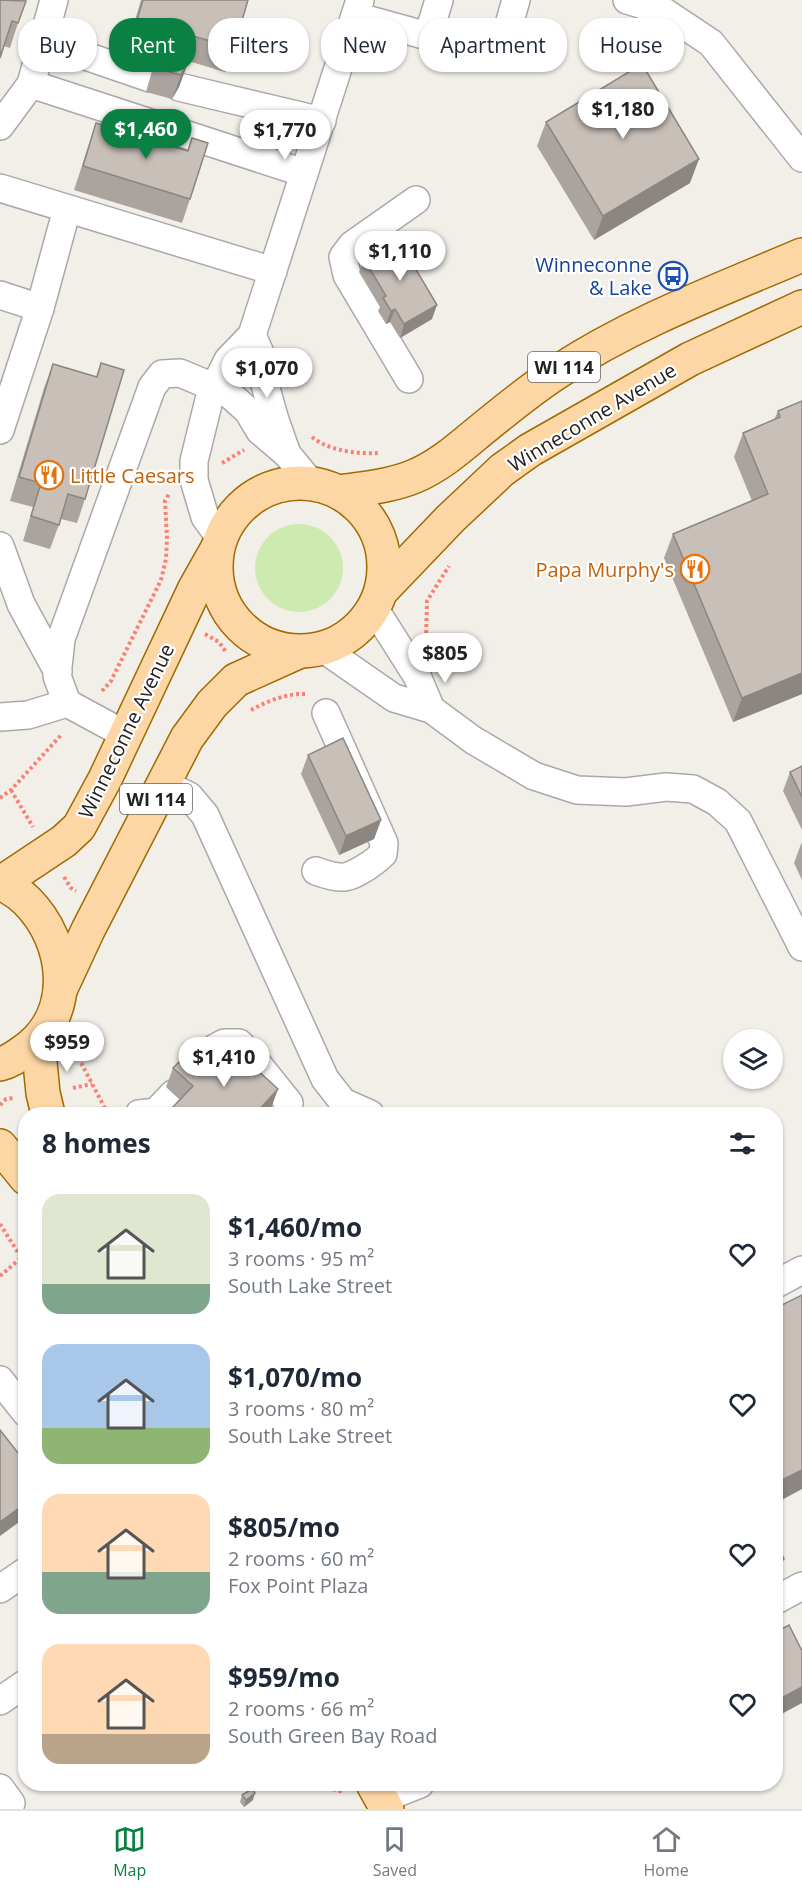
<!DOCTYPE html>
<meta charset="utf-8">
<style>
:root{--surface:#fff;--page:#f6f6f7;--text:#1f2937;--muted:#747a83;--line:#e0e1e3;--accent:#0b8043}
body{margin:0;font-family:"Open Sans",sans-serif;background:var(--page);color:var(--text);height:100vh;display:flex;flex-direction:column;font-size:22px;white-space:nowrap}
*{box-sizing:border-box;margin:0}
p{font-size:20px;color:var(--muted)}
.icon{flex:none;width:33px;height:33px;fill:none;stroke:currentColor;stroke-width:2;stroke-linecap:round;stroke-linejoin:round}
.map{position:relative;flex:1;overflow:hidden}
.side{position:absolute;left:18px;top:1107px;width:765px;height:684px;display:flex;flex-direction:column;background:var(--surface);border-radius:24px;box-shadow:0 2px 4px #0004}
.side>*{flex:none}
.hud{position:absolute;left:18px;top:18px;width:766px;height:54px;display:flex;gap:12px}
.controls{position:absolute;left:723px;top:1029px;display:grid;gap:12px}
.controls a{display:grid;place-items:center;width:60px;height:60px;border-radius:50%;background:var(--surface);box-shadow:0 2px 4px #0004;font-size:30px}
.price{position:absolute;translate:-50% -51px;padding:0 14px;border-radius:21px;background:#fff;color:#222;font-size:20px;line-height:39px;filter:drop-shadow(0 2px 3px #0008)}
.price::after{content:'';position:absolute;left:50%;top:36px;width:18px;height:14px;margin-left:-9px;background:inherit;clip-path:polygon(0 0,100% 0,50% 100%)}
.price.selected{background:var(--accent);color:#fff}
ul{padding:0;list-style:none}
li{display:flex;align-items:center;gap:18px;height:150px;padding:0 24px}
li span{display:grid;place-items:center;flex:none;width:168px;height:120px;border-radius:18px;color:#555}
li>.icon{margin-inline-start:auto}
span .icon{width:72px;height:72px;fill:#fffc;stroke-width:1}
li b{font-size:26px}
h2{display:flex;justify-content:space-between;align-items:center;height:72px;padding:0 24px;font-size:26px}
.tag{padding:0 21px;border-radius:24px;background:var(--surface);box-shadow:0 2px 4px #0004;font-size:21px;line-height:54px}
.tag.selected{background:var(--accent);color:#fff}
.tabs{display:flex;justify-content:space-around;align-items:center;height:84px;border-top:2px solid var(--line);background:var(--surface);font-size:16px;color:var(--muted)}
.tabs a{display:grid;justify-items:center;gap:3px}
.tabs .selected{color:var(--accent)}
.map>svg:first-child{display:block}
.grass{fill:#cdebb0}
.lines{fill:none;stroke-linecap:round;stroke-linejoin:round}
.minor-casing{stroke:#a9a9a9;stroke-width:30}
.major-casing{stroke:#a06b00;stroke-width:36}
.path{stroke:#fa8072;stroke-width:4;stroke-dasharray:3 3;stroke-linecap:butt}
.minor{stroke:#fff;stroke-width:27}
.major{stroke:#fcd6a4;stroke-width:33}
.wall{fill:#aba49e}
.shaded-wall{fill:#8b8681}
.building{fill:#c7bfb8;stroke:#8b8681;stroke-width:1.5}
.labels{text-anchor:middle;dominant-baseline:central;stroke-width:4.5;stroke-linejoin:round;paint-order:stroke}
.shield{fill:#fff;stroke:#646464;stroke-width:1.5}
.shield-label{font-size:18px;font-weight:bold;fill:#222}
.transit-label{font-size:20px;fill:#164399;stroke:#fff;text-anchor:end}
.street-label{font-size:20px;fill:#222;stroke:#fff}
.food-label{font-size:20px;fill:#c56008;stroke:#fff;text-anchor:start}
</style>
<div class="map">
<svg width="802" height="1809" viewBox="0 0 802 1809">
<rect width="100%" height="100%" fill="#f2efe9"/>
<circle class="grass" cx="299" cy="568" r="44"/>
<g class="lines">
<g class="minor-casing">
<g id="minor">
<path d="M627,0L663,11L711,43L802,158"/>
<path d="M355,16L500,56L516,0"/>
<path d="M428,36L439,0"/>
<path d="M42,41L150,78"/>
<path d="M31,84L304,173"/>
<path d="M179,87L322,121"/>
<path d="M0,126L31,84L54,0"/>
<path d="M0,188L273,271"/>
<path d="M0,295L40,308"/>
<path d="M252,335L264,362L265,385L275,420L287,454L311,483"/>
<path d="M409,379L347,275L343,257L352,245L416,200"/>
<path d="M0,430L40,308L67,209"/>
<path d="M221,539L205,517L194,480V461L209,400L218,380L228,360L252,335L360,0"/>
<path d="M0,546L21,604L58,672"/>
<path d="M374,608L417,676L431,709"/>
<path d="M322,648L394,698L431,709L473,740L534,776L577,790L626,792L666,787L693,789L717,802L738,821L802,947"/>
<path d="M67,703L57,676L61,639L152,387L162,374L180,373L228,393L248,411L260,431L287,454"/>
<path d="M0,717L28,715L67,703L126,735"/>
<path d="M164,784L189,796L205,815L325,1079L343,1102L370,1114"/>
<path d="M316,871C324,874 335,878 345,877C356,875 375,862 383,854L384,843L326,713"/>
<path d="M185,1081L215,1048L224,1043H239L248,1052L289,1103L286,1114"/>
<path d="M139,1114L156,1112L173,1094"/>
<path d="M776,1284L802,1270"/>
<path d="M0,1380L26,1413"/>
<path d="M0,1589L26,1571"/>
<path d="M776,1600L802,1586"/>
<path d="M0,1701L26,1683"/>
<path d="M0,1788L11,1803"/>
<path d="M382,1799L420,1784"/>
</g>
</g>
<g class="major-casing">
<g id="major">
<circle cx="300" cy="567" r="84"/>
<path d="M339,492C365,488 392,486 415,476C437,467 457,450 475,435C502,413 529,390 559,371C634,322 720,290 802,255"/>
<path d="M382,590L450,519L502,470L530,450L690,359L802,307"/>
<path d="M0,883C9,887 20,894 27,901C68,942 76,1015 24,1051C16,1057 9,1062 0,1064"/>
<path d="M1,883L64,841L79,827L105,779L195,588L217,549"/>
<path d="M61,988L88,930L187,738L212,704L236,680L298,652"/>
<path d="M38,1042L43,1093L48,1114"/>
<path d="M0,1146L26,1178"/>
<path d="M373,1784L387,1809"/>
</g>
</g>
<g class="path">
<path d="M312,437C329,451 357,454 379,453"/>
<path d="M222,463L244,450"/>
<path d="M205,634L219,642L226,652"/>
<path d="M426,639L427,601L449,566"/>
<path d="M102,691L111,681L161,580L166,559L167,538L165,501L169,494"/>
<path d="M251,710C268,701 287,693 306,694"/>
<path d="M11,790L33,827"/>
<path d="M0,798L11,790L62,734"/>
<path d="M64,877L71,888L76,891"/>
<path d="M76,1040L78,1057L108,1114"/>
<path d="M73,1088L92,1084"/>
<path d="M0,1105L6,1099L15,1098"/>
<path d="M0,1224L26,1265"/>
<path d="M0,1276L21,1258"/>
<path d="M322,1784L335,1790L344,1792"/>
</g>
<use href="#minor" class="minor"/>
<use href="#major" class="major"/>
</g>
<g class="wall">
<path d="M0,0L18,23L10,48L4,46Z"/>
<path d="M141,0H248L234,48L225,72L188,61L179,87L172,99L146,92L157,53L128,44Z"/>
<path d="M546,122L690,183L594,240L537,146Z"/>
<path d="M96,123L187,151L192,138L190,199L182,223L74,190L88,147Z"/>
<path d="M364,259L432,319L400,338L390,322L386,324L378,311L380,307L359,272Z"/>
<path d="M101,363L85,499L77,523L61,519L50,549L23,541L33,507L10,501L44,388L53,364L96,377Z"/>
<path d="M802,401V694L733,722L664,558L673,534L752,501L734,457L743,433L774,420L778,411Z"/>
<path d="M308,755L381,820L374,839L339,855L301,774Z"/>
<path d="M802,766V830L783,791L790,772Z"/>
<path d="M802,843V880L794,863L801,844Z"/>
<path d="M173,1068L206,1075L278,1089L271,1108L265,1114H170L172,1108L180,1100L166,1087Z"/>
<path d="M637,1784H654L641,1790Z"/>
<path d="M242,1795L253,1800L244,1807L240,1802Z"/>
</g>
<g class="shaded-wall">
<path d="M188,63L179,87L172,99L181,75Z"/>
<path d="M699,159L690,183L594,240L603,216Z"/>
<path d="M437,305L432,319L400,338L404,324Z"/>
<path d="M395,309L390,322L386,324L391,311Z"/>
<path d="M802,673V694L733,722L742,698Z"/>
<path d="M381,820L374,839L339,855L346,836Z"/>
<path d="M278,1089L271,1108L265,1114H255Z"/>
<path d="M802,1470V1489L776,1503V1483Z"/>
<path d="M26,1503V1517L0,1536V1522Z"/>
<path d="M784,1559L776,1583V1563Z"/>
<path d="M802,1687V1703L776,1717V1701Z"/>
<path d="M643,1784H654L641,1790Z"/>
<path d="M255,1793L253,1800L244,1807L246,1800Z"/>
</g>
<g class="building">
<path d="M0,0L26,1L18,23L12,21L0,58Z"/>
<path d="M143,0H248L234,48L193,36L188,63L181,75L155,68L166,29L137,20Z"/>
<path d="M642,64L699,159L603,216L546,122Z"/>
<path d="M96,123L188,151L192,138L208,143L190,199L83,166Z"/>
<path d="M398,239L437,305L404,324L395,309L391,311L383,298L386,296L364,259Z"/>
<path d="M101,363L124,370L85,499L68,494L59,525L31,516L41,483L19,477L53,364L97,377Z"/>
<path d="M802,401V673L742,698L673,534L768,494L743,433L780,417L778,411Z"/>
<path d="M343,738L381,820L346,836L308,755Z"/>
<path d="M802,766V797L790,772Z"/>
<path d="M232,1047L278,1089L255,1114H179L172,1108L193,1086L173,1068L185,1056L206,1075Z"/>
<path d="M802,1295V1470L776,1483V1308Z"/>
<path d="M0,1430L26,1463V1503L0,1522Z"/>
<path d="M776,1541L784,1559L776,1563Z"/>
<path d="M789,1625L802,1651V1687L776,1701V1632Z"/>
<path d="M252,1789L255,1793L246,1800L242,1795Z"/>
</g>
<defs>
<g id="bus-ring" transform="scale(1.5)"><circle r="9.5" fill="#fff" stroke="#1a4fb4" stroke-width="1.5"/><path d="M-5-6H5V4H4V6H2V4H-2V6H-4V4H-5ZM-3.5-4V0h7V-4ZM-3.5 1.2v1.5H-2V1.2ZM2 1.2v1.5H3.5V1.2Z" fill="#1a4fb4"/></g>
<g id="restaurant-ring" transform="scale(1.5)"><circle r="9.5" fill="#fff" stroke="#e8710a" stroke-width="1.5"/><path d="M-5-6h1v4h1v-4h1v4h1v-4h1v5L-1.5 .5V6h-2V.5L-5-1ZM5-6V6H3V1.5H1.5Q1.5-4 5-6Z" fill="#e8710a"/></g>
</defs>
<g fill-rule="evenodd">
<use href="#bus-ring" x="673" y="276"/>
<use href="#restaurant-ring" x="49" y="475"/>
<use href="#restaurant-ring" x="695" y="569"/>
</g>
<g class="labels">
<g class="shield">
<rect x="528" y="352" width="72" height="30" rx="4.5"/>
<rect x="120" y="784" width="72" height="30" rx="4.5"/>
</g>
<g class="shield-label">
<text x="564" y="367">WI 114</text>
<text x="156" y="799">WI 114</text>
</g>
<g class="transit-label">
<text x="652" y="264">Winneconne<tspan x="652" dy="23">&amp; Lake</tspan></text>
</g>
<g class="street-label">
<text transform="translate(592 417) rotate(-31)">Winneconne Avenue</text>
<text transform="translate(126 731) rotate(-64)">Winneconne Avenue</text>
</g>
<g class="food-label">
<text x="70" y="475">Little Caesars</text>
<text x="674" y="569" text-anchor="end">Papa Murphy's</text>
</g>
</g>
</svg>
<div class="controls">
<a><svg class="icon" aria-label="layers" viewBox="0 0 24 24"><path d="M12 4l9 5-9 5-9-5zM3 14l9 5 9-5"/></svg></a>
</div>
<b class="price" style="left:623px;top:140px">$1,180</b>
<b class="price selected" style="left:146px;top:160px">$1,460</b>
<b class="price" style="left:285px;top:161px">$1,770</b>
<b class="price" style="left:400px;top:282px">$1,110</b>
<b class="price" style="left:267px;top:399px">$1,070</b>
<b class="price" style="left:445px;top:684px">$805</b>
<b class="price" style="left:67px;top:1073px">$959</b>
<b class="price" style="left:224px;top:1088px">$1,410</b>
<div class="hud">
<a class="tag">Buy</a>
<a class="tag selected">Rent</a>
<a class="tag">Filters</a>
<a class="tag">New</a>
<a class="tag">Apartment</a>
<a class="tag">House</a>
</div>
<section class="side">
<h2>8 homes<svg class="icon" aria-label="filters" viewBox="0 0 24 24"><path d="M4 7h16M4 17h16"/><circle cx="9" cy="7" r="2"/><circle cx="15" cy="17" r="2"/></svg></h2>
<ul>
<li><span style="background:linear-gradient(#dfe7d0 75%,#7fa58c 0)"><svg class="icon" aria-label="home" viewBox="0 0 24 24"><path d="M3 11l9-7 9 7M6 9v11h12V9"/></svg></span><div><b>$1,460/mo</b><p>3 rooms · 95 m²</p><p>South Lake Street</p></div><svg class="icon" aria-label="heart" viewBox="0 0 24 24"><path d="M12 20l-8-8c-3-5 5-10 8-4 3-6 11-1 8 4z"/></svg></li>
<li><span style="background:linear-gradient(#a9c7e8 70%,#8fb573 0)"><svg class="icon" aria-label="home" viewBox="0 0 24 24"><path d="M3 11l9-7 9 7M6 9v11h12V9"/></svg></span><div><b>$1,070/mo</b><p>3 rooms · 80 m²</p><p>South Lake Street</p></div><svg class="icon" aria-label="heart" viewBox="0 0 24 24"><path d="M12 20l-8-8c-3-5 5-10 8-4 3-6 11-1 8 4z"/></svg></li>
<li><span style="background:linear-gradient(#ffd9b3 65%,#7fa58c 0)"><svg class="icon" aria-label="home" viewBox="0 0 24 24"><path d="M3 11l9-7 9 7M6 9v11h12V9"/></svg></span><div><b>$805/mo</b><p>2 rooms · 60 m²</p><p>Fox Point Plaza</p></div><svg class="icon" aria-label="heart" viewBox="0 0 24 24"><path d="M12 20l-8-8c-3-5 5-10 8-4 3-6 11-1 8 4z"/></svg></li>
<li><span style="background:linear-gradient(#ffd9b3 75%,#b9a48a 0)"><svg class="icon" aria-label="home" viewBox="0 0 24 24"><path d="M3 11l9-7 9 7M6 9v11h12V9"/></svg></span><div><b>$959/mo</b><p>2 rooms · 66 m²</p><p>South Green Bay Road</p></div><svg class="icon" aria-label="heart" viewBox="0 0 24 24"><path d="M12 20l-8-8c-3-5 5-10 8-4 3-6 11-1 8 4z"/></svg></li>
</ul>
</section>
</div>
<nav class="tabs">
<a class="selected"><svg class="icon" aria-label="map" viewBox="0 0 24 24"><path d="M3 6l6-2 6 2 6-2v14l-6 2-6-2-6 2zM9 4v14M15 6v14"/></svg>Map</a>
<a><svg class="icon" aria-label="saved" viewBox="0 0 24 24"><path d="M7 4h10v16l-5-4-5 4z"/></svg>Saved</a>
<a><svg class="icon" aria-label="home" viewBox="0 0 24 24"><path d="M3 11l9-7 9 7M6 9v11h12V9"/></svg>Home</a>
</nav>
